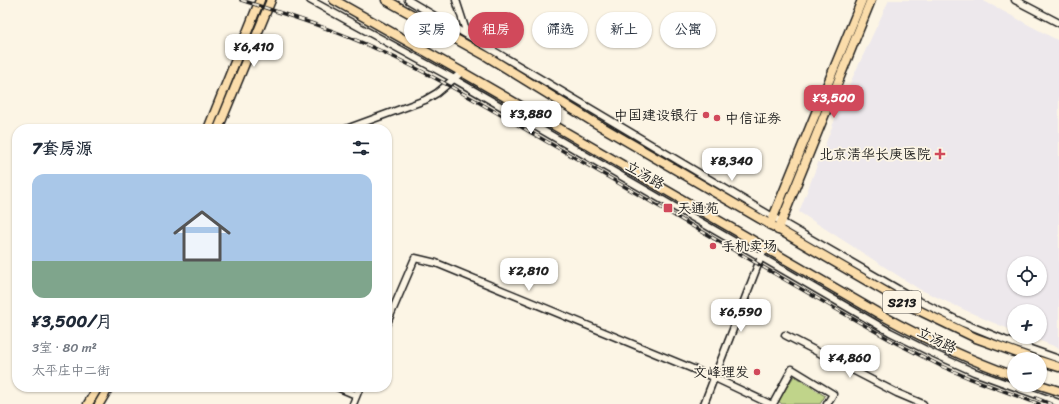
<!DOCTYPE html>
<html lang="zh">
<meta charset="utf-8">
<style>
:root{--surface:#fff;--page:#f6f6f7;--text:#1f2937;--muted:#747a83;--line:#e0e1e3;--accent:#d1495b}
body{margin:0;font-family:Sriracha,"LXGW WenKai TC",sans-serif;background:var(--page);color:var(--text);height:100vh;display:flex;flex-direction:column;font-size:15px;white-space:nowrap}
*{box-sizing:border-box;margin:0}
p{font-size:13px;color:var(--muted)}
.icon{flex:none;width:22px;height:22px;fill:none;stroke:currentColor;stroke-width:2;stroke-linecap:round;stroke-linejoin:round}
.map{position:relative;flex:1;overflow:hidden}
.panel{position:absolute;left:12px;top:124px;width:380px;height:268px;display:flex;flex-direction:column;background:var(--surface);border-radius:16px;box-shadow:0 1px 3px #0004}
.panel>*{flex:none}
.banner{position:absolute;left:404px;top:12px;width:380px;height:36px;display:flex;gap:8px}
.controls{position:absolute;left:1007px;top:256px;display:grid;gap:8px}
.controls a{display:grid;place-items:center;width:40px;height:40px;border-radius:50%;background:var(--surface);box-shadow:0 1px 3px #0004;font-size:20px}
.price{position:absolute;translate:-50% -34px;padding:0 9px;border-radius:8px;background:#fff;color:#222;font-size:13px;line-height:26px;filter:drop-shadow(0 1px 2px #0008)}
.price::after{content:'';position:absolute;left:50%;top:24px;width:12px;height:9px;margin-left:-6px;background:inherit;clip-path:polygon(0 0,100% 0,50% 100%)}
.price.selected{background:var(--accent);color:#fff}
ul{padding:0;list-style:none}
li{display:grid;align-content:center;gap:8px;height:212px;padding:0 20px}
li+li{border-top:1px solid var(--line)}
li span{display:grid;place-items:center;height:124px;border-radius:12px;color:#555}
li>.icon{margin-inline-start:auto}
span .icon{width:72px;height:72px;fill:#fffc;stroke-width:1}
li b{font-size:17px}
h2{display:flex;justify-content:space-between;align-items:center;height:48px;padding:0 20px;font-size:17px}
.chip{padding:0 14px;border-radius:18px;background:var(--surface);box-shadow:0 1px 3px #0004;font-size:14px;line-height:36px}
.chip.selected{background:var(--accent);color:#fff}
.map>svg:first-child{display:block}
.built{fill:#ede8ec;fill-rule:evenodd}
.green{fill:#c0d48a;stroke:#6e7853}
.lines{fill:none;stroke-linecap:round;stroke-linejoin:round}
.minor-casing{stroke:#1c1c1c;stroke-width:9}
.major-casing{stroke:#1c1c1c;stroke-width:11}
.minor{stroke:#fcf5e5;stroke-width:6}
.major{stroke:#fbddab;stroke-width:8}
.rail-casing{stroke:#1c1c1c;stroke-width:3.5}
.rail{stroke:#fcf5e5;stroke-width:2;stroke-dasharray:6;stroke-linecap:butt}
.poi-dot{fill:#d1495b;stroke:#fcf5e5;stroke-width:1.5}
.labels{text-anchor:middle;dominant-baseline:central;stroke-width:3.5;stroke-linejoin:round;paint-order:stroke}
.shield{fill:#fcf5e5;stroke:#5f5d58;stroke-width:1}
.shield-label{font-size:13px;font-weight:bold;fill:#1c1c1c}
.poi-label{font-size:14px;fill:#1c1c1c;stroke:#fcf5e5;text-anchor:end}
.street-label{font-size:14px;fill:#1c1c1c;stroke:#fcf5e5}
</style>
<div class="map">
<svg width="1059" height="404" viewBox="0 0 1059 404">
<rect width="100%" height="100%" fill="#fcf5e5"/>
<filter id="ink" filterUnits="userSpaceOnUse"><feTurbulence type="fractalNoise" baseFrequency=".025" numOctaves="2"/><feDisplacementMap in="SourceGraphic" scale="8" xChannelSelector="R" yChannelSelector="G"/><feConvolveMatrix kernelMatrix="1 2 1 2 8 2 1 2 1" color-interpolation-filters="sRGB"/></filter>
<g filter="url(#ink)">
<path class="built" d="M889,0H982L1059,41V348L1030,337H1040V311H1014V331L989,321L919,289L799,212L844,96ZM1014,263H1040V289H1014Z"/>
<path class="green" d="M794,376L825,396L820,404H782L778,401Z"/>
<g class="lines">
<g class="minor-casing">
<g id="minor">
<path d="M310,0L454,79L890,332L930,352L974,372L1059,403"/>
<path d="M408,0L773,217L915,299L963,323L1005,340L1059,359"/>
<path d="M456,0L467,34"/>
<path d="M1015,0L1059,23"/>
<path d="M346,129L425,100L437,93L462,72"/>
<path d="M387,323L415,258L436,263L715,378L770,404"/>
<path d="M785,335L897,393L923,404"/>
<path d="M337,387L356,395"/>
<path d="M353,404L360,387"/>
<path d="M704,404L763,252"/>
<path d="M773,404L792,369L833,394L827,404"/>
</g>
</g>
<g class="major-casing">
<g id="major">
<path d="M334,0L462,72L883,316C927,340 967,359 1014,376"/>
<path d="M386,0L488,57L592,121L912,307L976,338L1034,359"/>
<path d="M208,129L260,0"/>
<path d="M218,129L271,0"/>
<path d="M770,225L862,0"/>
<path d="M778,230L871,0"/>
<path d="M1040,361L1059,367"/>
<path d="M1040,385L1059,391"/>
<path d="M88,404L98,387"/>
<path d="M99,404L109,387"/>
</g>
</g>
<use href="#minor" class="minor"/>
<use href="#major" class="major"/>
<g class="rail-casing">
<g id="rail">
<path d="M241,0C288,15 336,30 381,51C439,78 495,112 551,144C666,210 780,278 896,343L941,366L969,378L1039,404"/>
<path d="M1036,398L1051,404"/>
</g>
</g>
<use href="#rail" class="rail"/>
</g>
</g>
<g class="poi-dot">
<circle cx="706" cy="115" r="4"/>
<circle cx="717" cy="118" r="4"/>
<path d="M938 148h4v4h4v4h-4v4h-4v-4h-4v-4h4z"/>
<rect x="663" y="203" width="10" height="10" rx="2"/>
<circle cx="713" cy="246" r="4"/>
<circle cx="757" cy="372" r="4"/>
</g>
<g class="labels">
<rect class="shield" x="883" y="291" width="38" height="22" rx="3"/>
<g class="shield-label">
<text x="902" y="302">S213</text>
</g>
<g class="poi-label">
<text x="698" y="115">中国建设银行</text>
<text x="725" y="118" text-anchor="start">中信证券</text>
<text x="931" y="154">北京清华长庚医院</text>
<text x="677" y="208" text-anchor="start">天通苑</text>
<text x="721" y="246" text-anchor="start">手机卖场</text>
<text x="749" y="372">文峰理发</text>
</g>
<g class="street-label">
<text transform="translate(645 175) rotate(30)">立汤路</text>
<text transform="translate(937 340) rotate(26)">立汤路</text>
</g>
</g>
</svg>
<div class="controls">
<a><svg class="icon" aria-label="locate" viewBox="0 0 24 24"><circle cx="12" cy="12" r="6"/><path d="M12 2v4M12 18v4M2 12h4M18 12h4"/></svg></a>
<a>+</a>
<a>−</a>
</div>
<b class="price" style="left:254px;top:68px">¥6,410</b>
<b class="price selected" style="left:834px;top:119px">¥3,500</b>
<b class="price" style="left:531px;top:135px">¥3,880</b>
<b class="price" style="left:732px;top:182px">¥8,340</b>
<b class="price" style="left:529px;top:292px">¥2,810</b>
<b class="price" style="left:741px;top:333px">¥6,590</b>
<b class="price" style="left:850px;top:379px">¥4,860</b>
<div class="banner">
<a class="chip">买房</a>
<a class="chip selected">租房</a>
<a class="chip">筛选</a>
<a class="chip">新上</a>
<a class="chip">公寓</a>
</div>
<section class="panel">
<h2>7套房源<svg class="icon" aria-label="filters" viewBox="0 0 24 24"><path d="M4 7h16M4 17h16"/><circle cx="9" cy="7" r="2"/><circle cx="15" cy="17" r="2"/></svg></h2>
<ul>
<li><span style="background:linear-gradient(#a9c7e8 70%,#7fa58c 0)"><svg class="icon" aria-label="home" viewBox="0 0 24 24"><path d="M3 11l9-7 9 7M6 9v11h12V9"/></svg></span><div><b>¥3,500/月</b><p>3室 · 80 m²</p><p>太平庄中二街</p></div></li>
</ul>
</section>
</div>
